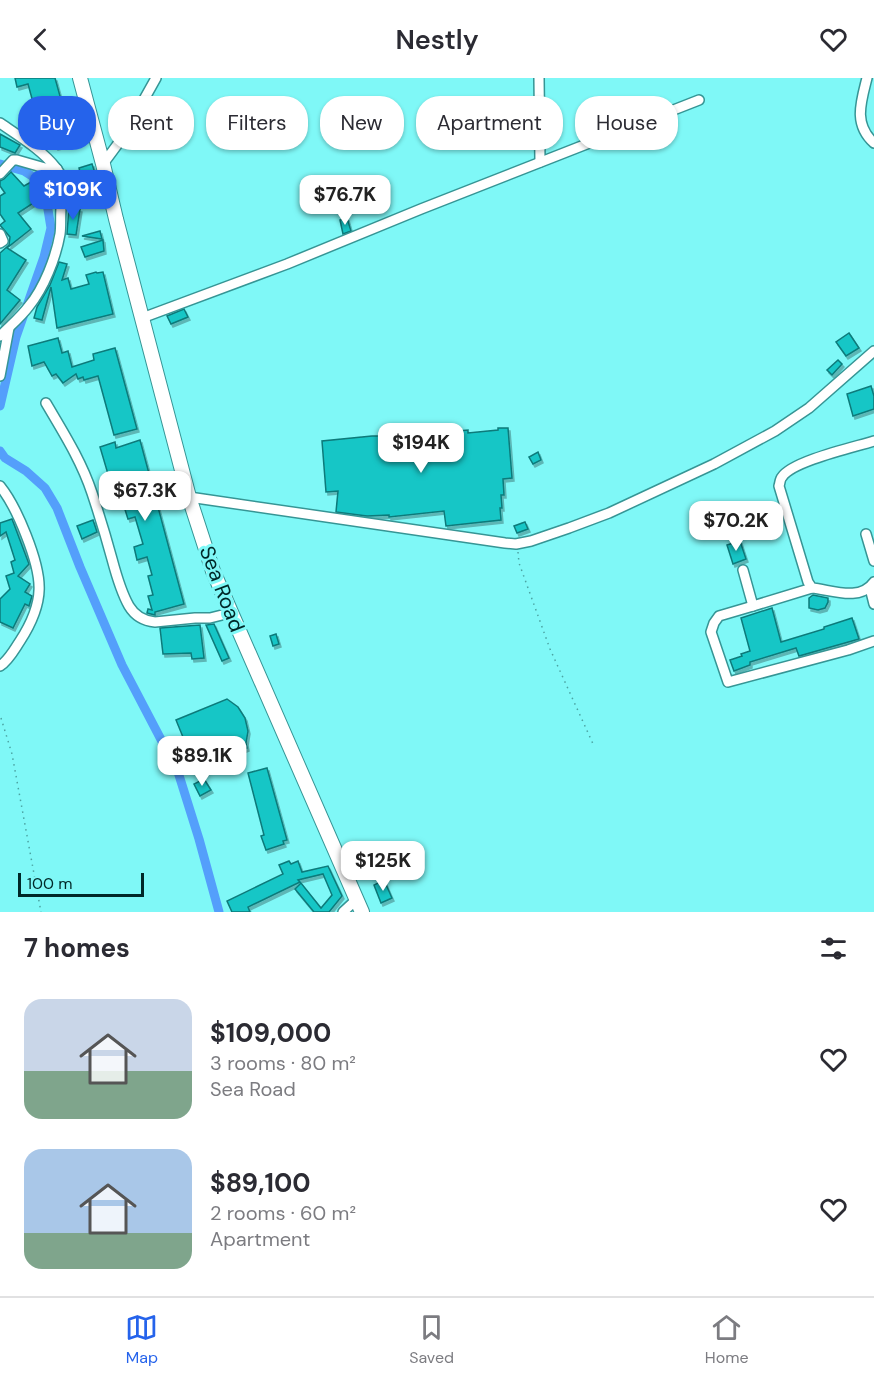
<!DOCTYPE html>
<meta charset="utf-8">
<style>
:root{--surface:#fff;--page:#f2f2f3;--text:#2b2b33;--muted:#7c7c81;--line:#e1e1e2;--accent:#2563eb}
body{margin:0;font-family:"DM Sans",sans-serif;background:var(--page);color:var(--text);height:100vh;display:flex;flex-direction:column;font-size:22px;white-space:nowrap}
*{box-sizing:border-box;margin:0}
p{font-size:20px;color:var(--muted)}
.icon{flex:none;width:33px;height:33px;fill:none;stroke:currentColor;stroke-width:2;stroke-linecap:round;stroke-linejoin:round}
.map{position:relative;height:834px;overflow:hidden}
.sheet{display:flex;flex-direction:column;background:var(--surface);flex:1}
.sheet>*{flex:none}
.hud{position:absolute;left:18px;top:18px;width:838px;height:54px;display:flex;gap:12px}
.scale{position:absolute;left:18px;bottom:15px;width:126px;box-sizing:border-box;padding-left:6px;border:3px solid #002828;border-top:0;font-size:16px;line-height:21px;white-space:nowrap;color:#002828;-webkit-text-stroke:4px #7ff8f7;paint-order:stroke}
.price{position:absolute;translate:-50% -51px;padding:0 14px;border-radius:12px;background:#fff;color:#222;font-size:20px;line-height:39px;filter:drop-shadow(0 2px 3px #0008)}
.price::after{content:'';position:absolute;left:50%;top:36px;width:18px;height:14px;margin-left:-9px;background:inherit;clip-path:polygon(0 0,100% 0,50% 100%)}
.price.active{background:var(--accent);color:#fff}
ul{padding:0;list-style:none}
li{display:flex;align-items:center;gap:18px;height:150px;padding:0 24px}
li span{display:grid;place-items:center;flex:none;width:168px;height:120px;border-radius:18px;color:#555}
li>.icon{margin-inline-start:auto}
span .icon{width:72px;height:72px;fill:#fffc;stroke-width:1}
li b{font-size:26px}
h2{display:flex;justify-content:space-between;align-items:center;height:72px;padding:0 24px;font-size:26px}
.pill{padding:0 21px;border-radius:24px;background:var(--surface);box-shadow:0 2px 4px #0004;font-size:21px;line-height:54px}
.pill.active{background:var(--accent);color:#fff}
header{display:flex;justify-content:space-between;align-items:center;height:78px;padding:0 24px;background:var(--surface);font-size:27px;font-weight:600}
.menu{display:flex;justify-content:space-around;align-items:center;height:84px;border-top:2px solid var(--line);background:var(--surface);font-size:16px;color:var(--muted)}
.menu a{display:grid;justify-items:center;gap:3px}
.menu .active{color:var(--accent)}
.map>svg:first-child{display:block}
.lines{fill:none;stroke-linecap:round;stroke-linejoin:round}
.canal{stroke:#549ffb;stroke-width:9}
.building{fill:#18c6c6;stroke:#0b7a7a;stroke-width:1.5;filter:url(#shadow)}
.minor-casing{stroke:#369595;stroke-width:12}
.highway-casing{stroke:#369595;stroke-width:16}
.path{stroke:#4ba3a2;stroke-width:1.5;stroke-dasharray:1.5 4.5;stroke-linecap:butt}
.minor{stroke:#fff;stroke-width:9}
.highway{stroke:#fff;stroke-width:14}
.labels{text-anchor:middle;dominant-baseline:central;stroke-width:6;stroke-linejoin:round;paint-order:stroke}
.street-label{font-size:21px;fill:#002828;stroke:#7ff8f7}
</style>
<header><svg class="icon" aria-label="back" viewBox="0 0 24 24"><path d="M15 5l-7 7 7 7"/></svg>Nestly<svg class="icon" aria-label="heart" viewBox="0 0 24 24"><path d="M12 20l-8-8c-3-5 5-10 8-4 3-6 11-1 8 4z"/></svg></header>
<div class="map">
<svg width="874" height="834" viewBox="0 0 874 834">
<defs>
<filter id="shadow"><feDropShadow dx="2" dy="3" stdDeviation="0" flood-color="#0004"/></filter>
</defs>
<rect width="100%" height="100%" fill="#7ff8f7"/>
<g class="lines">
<g class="canal">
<path d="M0,86L24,93L35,100L45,113L51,150L44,179L16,259L0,328"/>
<path d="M0,373L5,380L26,393L45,410L57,430L80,489L122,587L178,694L199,761L219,834"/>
</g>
</g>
<g class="building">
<path d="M15,0H55L73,65L56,69L53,57L46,59L44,49L40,50L28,6L17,9Z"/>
<path d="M0,56L20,67L15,75L0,69Z"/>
<path d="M92,86L97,101L92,102H82L79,90Z"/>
<path d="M11,94L24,108L31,104L41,120L18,135L31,151L7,170L26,182L7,212L20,222L0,246V175L9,167L10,159L0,147L5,143L0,136V118L5,115L0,108V103L4,101Z"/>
<path d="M69,129L80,131L76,157L67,156Z"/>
<path d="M347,140L351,153L343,156L340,142Z"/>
<path d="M100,153L102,161L82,158Z"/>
<path d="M103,162L104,173L85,179L81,169Z"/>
<path d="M59,184L67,186L62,202L68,200L71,211L89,206L86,197L96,194L97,195L103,194L113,236L57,250L51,209L42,242L34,240L37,229L50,207Z"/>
<path d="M184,231L188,239L171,246L167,238Z"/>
<path d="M849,255L859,270L846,278L836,264Z"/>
<path d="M58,260L62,275L68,273L72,289L94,282L93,276L115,270L137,351L114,357L98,298L84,302L83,299L78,301L76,296L63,305L56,296L52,298L44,284L32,288L28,268Z"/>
<path d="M838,282L842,286L832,297L827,292Z"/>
<path d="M871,308L874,318V331L853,338L847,316Z"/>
<path d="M498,350H508L512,400L503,401L504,417H501L502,430H500L501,442L446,448L444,433L389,439V437L367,438L336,434L338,413L326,414L322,363L372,358H398V356L420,353V354L446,351V354L468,352V355L498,352Z"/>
<path d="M140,362L184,526L155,534V537L147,535L148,531L152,532L148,518L153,517L148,498L152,497L147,479L137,482L134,469L143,466L135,439L128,441L122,422L133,420L127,399L108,405L106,397L108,396L100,369L115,364L116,370Z"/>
<path d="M538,374L541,382L533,386L529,379Z"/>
<path d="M12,441L29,486L18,498L30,506L25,514L32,518L29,528L25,526L13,550L0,544V521L10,511L6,498L14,495L11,484L15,482L6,454L0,458V445Z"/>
<path d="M93,442L97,454L82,461L77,448Z"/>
<path d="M525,444L528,451L517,455L514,448Z"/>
<path d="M740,463L746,481L733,486L727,467Z"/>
<path d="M813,517L828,520V524L825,530L818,532L809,530V520Z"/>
<path d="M772,530L781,564L824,551V549L852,540L859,561L799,578L796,570L750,584V587L734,593L730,582L742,578L741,576L750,573L741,540Z"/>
<path d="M214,546L229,580L222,583L206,547Z"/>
<path d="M200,547L204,580L192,581L191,575L163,576L160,550Z"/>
<path d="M276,556L279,566L273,568L270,558Z"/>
<path d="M227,621L238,629L245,640L248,653L246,665L247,670L196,691L176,642Z"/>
<path d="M267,690L287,762L283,763L284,766L266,772L261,758L264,757L248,695Z"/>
<path d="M204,701L211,712L200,718L194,706Z"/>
<path d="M289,783L291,786L298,783L302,794L328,788L342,818L329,834H314L295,811L301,805L321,830L332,817L323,796L298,802L300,804L248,829L250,834H232L227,823L283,796L279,787Z"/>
<path d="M384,802L392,820L381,825L374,807Z"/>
</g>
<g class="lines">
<g class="minor-casing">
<g id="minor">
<path d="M539,0L540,84"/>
<path d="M867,0C861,24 853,46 874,65"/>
<path d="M0,45C20,59 41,71 56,90C63,99 68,110 73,120"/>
<path d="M103,86L123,59L156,0"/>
<path d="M0,96L13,82H17L45,90L57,91"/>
<path d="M0,156L3,163L0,165"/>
<path d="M142,240L287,186L421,131L699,22"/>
<path d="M0,258C10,248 21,239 29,228C44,210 56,179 60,156C62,143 58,126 66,115C72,107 83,108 92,109"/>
<path d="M0,298L9,250"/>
<path d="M46,325C63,354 81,382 92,415C99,436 106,459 112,481C116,496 121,514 129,528C135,538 144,543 155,544L195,540H210L230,535"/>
<path d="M874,363C855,369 792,383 782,399C780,401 780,405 779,408L808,504L812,510C832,512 860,524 874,504"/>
<path d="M0,408C12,423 19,439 26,457C43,500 46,523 20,563C14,572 9,582 0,588"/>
<path d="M189,419L505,465L516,466L531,463L569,450L609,435L714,386L775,353L809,330L874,273"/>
<path d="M866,456L874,483"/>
<path d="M743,492L753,528L812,510"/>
<path d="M870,510L874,526"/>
<path d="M753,528L719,538L714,545L711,554L728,604L848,572L874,563"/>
<path d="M343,834L356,822"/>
</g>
</g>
<g class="highway-casing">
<path id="highway" d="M80,0L103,86L116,141L189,419L213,493L362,834"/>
</g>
<g class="path">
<path d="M518,474L519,485L550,571L594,668"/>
<path d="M1,640L12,676L41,834"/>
</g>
<use href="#minor" class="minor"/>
<use href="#highway" class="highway"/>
</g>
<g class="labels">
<g class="street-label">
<text transform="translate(222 511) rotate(69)">Sea Road</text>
</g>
</g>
</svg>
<div class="scale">100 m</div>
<b class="price active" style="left:73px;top:143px">$109K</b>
<b class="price" style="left:345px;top:148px">$76.7K</b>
<b class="price" style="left:421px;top:396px">$194K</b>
<b class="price" style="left:145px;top:444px">$67.3K</b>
<b class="price" style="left:736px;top:474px">$70.2K</b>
<b class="price" style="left:202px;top:709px">$89.1K</b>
<b class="price" style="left:383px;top:814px">$125K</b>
<div class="hud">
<a class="pill active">Buy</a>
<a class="pill">Rent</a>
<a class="pill">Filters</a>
<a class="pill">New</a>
<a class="pill">Apartment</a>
<a class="pill">House</a>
</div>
</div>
<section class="sheet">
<h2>7 homes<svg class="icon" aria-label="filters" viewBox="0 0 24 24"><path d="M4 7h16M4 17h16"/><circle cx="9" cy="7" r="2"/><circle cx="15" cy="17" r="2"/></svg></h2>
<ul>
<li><span style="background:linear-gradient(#c9d6e8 60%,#7fa58c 0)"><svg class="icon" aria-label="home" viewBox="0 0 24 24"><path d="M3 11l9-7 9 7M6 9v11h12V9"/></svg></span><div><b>$109,000</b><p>3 rooms · 80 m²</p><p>Sea Road</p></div><svg class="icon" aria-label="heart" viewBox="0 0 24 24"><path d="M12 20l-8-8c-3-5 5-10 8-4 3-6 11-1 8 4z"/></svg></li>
<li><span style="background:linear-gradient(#a9c7e8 70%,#7fa58c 0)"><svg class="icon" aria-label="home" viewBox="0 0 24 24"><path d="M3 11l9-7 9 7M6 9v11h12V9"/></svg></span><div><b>$89,100</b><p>2 rooms · 60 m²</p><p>Apartment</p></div><svg class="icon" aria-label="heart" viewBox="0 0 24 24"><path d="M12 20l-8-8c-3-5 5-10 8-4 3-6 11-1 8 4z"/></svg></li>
</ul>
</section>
<nav class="menu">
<a class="active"><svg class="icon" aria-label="map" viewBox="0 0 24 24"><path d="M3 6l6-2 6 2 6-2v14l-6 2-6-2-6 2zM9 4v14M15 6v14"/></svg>Map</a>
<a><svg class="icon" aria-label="saved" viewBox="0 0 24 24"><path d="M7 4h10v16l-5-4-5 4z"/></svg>Saved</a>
<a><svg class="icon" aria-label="home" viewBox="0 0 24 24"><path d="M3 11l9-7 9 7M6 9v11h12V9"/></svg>Home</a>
</nav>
